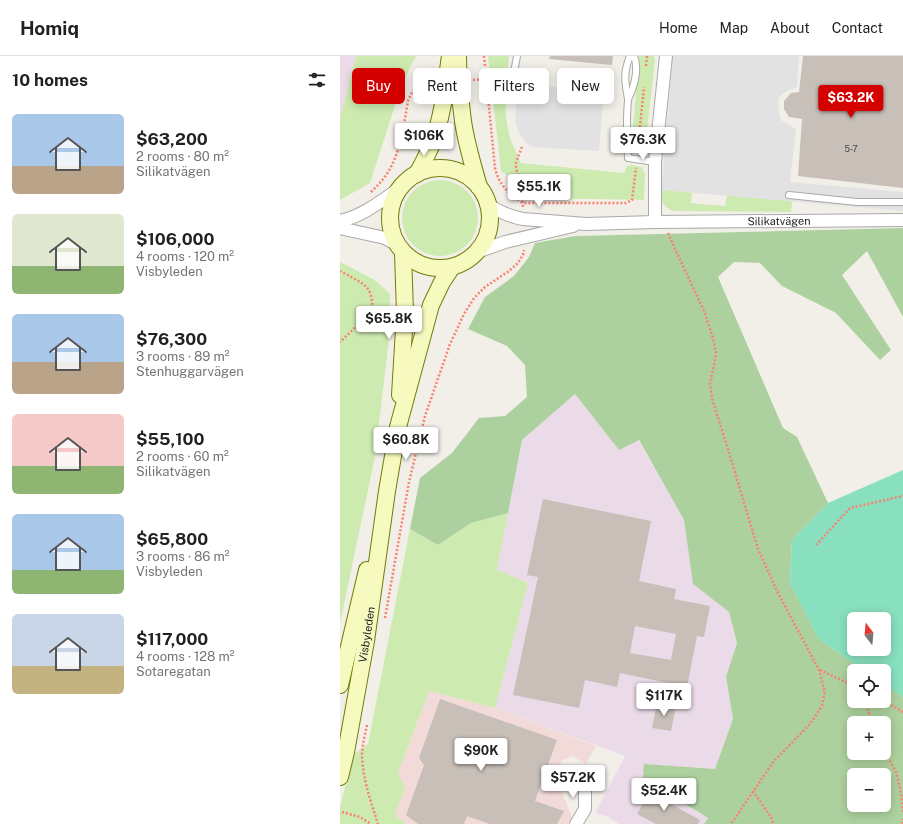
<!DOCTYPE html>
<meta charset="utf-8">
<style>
:root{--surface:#fff;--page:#f6f6f6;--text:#202124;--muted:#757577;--line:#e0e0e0;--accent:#d40000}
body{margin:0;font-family:"Public Sans",sans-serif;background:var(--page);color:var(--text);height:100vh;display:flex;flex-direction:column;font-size:15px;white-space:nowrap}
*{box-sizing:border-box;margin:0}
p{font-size:13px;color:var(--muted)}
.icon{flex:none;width:22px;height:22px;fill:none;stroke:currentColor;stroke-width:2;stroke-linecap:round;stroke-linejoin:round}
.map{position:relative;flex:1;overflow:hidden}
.side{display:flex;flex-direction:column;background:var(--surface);width:340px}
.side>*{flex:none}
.top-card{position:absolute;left:12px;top:12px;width:380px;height:36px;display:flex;gap:8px}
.needle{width:26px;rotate:344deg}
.fabs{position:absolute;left:507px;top:556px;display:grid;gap:8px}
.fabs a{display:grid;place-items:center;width:44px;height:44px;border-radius:6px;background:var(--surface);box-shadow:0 2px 10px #0003;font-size:20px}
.price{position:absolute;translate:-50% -34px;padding:0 9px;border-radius:4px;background:#fff;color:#222;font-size:13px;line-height:26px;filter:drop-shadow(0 1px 2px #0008)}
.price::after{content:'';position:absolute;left:50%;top:24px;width:12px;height:9px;margin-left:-6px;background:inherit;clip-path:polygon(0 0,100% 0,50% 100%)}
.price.on{background:var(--accent);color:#fff}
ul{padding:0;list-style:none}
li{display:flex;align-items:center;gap:12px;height:100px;padding:0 12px}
li span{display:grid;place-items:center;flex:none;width:112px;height:80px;border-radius:6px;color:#555}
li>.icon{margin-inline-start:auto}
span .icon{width:48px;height:48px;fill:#fffc;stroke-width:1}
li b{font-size:17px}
h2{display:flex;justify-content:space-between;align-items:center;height:48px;padding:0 12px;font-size:17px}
.tag{padding:0 14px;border-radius:6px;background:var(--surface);box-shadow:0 2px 10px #0003;font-size:14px;line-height:36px}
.tag.on{background:var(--accent);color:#fff}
header{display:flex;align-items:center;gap:24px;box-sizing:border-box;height:56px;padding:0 20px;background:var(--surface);border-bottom:1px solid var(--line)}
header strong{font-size:19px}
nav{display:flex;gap:22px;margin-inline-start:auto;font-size:14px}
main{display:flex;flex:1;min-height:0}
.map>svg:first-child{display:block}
.commercial{fill:#f2dad9}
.industrial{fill:#ebdbe8}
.grass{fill:#cdebb0}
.forest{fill:#add19e;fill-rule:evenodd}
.pitch{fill:#88e0be;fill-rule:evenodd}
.parking{fill:#e2e2e2}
.building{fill:#c7bfb8;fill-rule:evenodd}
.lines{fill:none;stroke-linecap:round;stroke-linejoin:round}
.lane-casing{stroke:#a9a9a9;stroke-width:8}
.street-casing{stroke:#a9a9a9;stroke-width:14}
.secondary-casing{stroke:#707d05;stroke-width:18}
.path{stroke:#fa8072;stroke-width:2.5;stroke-dasharray:2 2;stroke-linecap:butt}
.lane{stroke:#fff;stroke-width:6}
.street{stroke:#fff;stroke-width:12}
.secondary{stroke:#f7fabf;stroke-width:16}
.labels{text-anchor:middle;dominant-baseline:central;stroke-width:3.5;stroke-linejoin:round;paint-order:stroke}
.number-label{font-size:9px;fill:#4b4948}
.street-label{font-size:11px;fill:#222;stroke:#fff}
</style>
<header>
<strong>Homiq</strong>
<nav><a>Home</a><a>Map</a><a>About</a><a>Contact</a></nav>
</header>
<main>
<section class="side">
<h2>10 homes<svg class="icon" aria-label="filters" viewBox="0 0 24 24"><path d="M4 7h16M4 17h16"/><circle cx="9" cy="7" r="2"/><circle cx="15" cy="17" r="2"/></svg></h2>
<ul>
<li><span style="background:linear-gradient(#a9c7e8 65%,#b9a48a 0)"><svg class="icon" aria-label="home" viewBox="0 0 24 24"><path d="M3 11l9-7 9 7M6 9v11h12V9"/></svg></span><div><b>$63,200</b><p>2 rooms · 80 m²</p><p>Silikatvägen</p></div></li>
<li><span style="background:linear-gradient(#dfe7d0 65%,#8fb573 0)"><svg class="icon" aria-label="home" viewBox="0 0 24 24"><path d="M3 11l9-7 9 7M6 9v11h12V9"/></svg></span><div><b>$106,000</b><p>4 rooms · 120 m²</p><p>Visbyleden</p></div></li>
<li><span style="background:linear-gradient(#a9c7e8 60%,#b9a48a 0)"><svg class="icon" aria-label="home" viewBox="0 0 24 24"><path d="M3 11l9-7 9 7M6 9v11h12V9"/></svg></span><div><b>$76,300</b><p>3 rooms · 89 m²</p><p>Stenhuggarvägen</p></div></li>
<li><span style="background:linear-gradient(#f6c9c9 65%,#8fb573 0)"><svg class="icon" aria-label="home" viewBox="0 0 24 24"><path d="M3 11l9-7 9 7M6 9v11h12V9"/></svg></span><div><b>$55,100</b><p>2 rooms · 60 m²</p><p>Silikatvägen</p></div></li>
<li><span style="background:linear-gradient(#a9c7e8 70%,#8fb573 0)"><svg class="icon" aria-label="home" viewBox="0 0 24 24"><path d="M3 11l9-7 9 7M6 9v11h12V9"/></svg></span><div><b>$65,800</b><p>3 rooms · 86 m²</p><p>Visbyleden</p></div></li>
<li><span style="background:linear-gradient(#c9d6e8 65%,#c2b280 0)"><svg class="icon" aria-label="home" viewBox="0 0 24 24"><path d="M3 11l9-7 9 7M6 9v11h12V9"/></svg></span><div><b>$117,000</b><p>4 rooms · 128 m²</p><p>Sotaregatan</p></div></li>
</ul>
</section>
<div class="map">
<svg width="563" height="768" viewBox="0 0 563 768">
<rect width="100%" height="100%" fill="#f2efe9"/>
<path class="commercial" d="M89,635L155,652L256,690L246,708L232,700L221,705L219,728L232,762L228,768H66L55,759L65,733L58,717Z"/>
<g class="industrial">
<path d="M0,0H16L0,62Z"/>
<path d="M235,338L279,394L298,384L344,464L353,528L389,556L397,587L386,621L393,663L375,714L305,708L303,722L368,762L364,768H279L267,760L255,757L285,700L155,652L188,527L157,514L182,384Z"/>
</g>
<g class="grass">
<path d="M16,0H76L62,28L30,127L0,144V62Z"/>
<path d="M148,0H169C166,25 163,54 169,78C171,87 178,99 181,107L284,117L287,110L292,109L301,111L305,118L304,144L252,143H211L191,137L161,115Z"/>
<path d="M299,0H314L315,4L306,84L303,90L295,91L292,84Z"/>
<circle cx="100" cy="162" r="38"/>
<path d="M321,134L352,136L351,147L385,150L387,139L452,145L451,156L334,155C322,151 321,145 321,134Z"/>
<path d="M0,206L35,224L50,238L49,283L35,401L0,567Z"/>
<path d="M168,457L157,514L188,527L155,652L89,635L58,717L65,733L55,759L66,768H0V752L13,699L28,688L70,473L98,489L131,467Z"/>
</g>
<path class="forest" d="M563,172V261L527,195L502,219L551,294L540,304L496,257L442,230L420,207L394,206L378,221L443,372L457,381L488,447L452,484L450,527L478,582L524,615H514V645H544V629L563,641V768H364L368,762L303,722L304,708L375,713L393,663L386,621L397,587L389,556L353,528L344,464L299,384L279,394L235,338L182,384L168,457L131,467L98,489L70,473L80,422L112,397L139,362L165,360L187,341L185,309L167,290L128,273L145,241L174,220L189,201L195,187L235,180ZM514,667H544V697H514ZM514,719H544V749H514Z"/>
<path class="pitch" d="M563,414V641L544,629V615H524L478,582L450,527L452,484L488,447ZM514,563H544V593H514Z"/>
<g class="parking">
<path d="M333,0H459L457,31L443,37L438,43V52L441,64L456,73L450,126L563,136V155L321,134Z"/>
<path d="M180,28L253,34L258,37L262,41L263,47L259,95L193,91L185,86L178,75L175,66L177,33Z"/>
</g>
<g class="building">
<path d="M210,0H273L272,9L209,3Z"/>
<path d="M463,0H563V132L458,120L462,63L449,61L444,53V45L451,37L459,36Z"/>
<path d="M203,443L311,465L299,525L336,533L334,543L370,550L364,581L357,580L347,631L280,617L277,631L245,624L239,652L173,639L198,521L187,519ZM295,570L336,578L331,604L290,597Z"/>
<path d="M100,643L217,684L195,745L224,755L217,768H150L127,760L124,768H78L66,759L84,709L79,702Z"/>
<path d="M317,647L336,651L331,675L312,672Z"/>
<path d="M309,736L360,764L358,768H316L297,758Z"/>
</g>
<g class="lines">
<g class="lane-casing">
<g id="lane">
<path d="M294,0C298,10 296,24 292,34C291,38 288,41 288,45C286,64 287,83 288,102L315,106"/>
<path d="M173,22L177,0"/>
<path d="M288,43C285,26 283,17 290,0"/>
<path d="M449,139L517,146H563"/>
</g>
</g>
<g class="street-casing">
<g id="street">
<path d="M148,149C160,156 170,161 183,163L246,168L315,166V106L326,0"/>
<path d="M0,165C23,160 41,145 60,132"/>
<path id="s1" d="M315,166L563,164"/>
<path d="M0,172L45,182L56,188"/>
<path d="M137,196L165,186L233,170"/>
<path d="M236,768L245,753V723"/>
</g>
</g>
<g class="secondary-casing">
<g id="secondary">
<path d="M118,0C118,21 120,43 123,65C126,87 133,109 139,131"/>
<circle cx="100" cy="162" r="50"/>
<path d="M77,118C83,107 89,96 93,85C103,60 106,27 110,0"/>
<path d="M60,339L65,257L63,197"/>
<path d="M0,629L27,514"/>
<path id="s2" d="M0,721L6,696L26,585L47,435L58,371L91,249L102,226L112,211"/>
</g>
</g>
<g class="path">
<path d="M144,0L155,112C159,129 168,137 183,147H286L292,144L296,112"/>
<path d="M306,10L307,0"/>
<path d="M133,24L146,23"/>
<path d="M182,91L176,106V113L181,127L183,151"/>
<path d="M298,91L304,31"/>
<path d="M31,136C36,131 40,127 44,122C61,99 63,72 68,45C73,31 79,30 92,27"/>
<path d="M328,177L335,193L344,212L364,255L373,282L376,297L374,310L370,327L372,343L387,390L418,493L437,535L479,614L485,636L482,649L477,658L469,669L434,705L391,768"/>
<path d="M0,215C7,219 23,226 28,233C32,239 33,249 32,255L0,286"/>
<path d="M476,489L510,452L563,440"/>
<path d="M45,562L69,426L85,360L110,288L124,258L134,242L145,231L169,215L178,207L183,199L184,194"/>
<path d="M480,614L514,630"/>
<path d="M525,645L532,667"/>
<path d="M544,645L563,656"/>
<path d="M27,669C25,679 22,690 22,700C23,724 31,746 38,768"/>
<path d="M544,694L556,716L561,737L563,756"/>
<path d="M413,735L431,761L433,768"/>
<path d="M2,756L20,761L31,768"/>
<path d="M563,768V763"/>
</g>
<use href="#lane" class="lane"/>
<use href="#street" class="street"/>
<use href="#secondary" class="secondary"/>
</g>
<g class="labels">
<g class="number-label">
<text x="511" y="92">5-7</text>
</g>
<g class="street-label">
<text stroke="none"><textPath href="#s1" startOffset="124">Silikatvägen</textPath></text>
<text stroke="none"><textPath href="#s2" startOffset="145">Visbyleden</textPath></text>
</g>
</g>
</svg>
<div class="fabs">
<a><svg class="needle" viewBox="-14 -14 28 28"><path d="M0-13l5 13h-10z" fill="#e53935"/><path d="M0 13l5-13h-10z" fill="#757577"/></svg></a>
<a><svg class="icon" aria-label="locate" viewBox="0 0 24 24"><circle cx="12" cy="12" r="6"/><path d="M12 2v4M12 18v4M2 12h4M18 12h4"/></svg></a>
<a>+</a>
<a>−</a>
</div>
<b class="price on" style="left:511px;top:63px">$63.2K</b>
<b class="price" style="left:84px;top:101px">$106K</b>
<b class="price" style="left:303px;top:105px">$76.3K</b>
<b class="price" style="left:199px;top:152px">$55.1K</b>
<b class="price" style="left:49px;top:284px">$65.8K</b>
<b class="price" style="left:66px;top:405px">$60.8K</b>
<b class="price" style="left:324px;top:661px">$117K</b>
<b class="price" style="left:141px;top:716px">$90K</b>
<b class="price" style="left:233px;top:743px">$57.2K</b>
<b class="price" style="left:324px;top:756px">$52.4K</b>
<div class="top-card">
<a class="tag on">Buy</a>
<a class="tag">Rent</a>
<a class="tag">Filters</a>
<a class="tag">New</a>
</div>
</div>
</main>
